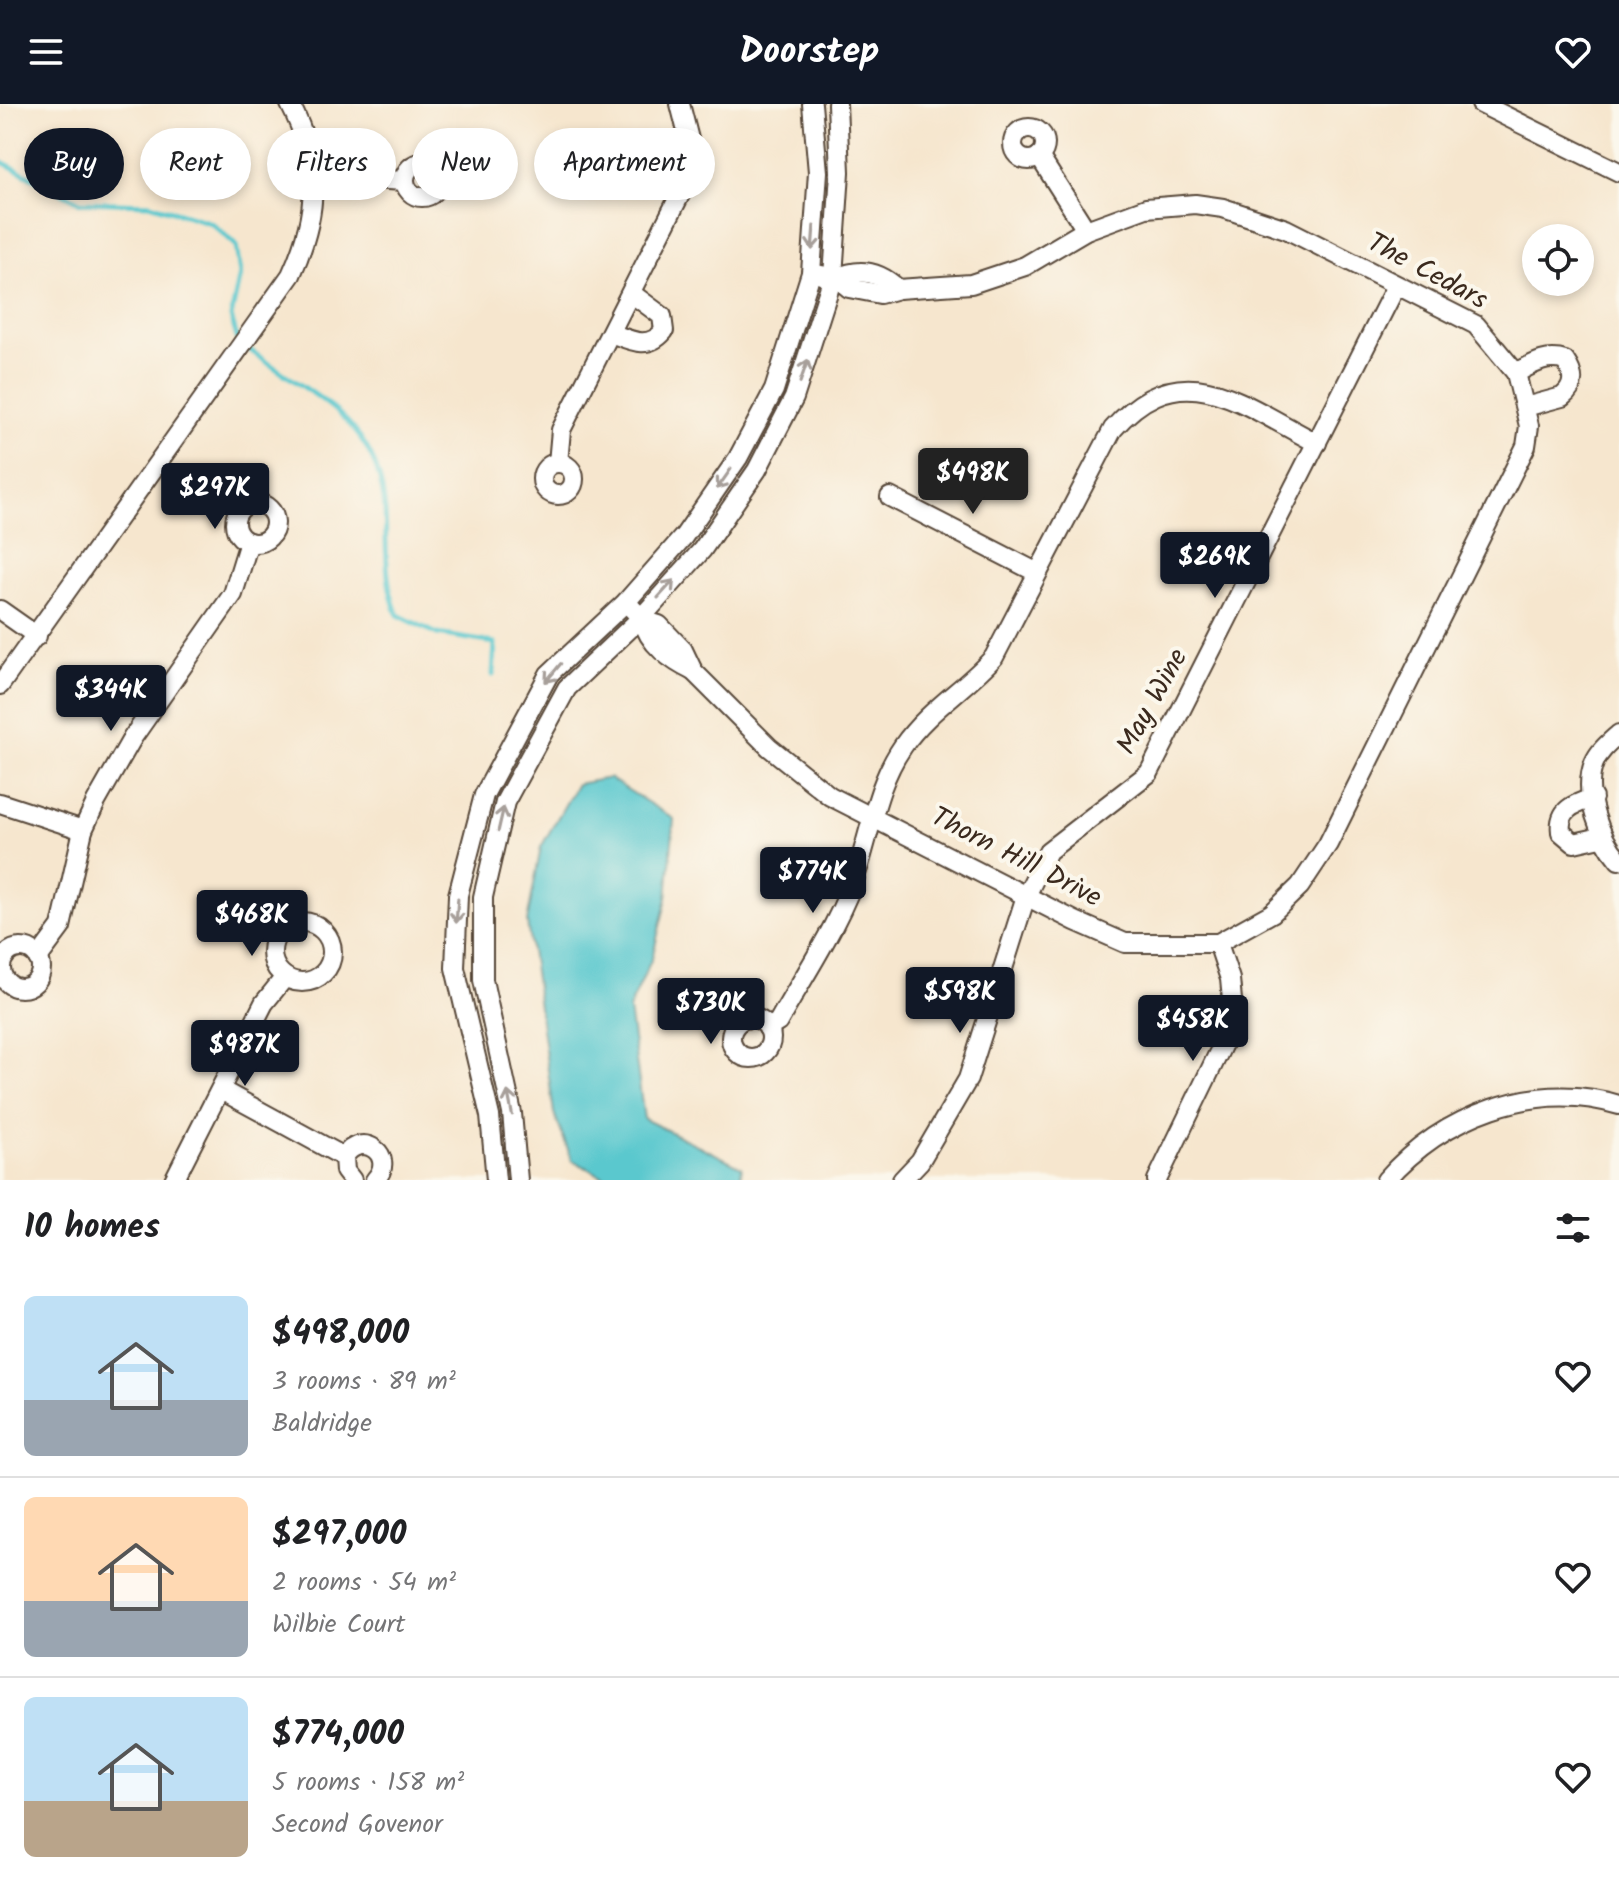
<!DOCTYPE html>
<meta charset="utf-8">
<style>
:root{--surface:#fff;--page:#f2f2f2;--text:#202124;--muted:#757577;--line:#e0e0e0;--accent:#111827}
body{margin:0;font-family:Kalam,sans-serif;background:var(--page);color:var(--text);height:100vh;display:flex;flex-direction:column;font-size:30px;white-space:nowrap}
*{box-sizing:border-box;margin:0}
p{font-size:26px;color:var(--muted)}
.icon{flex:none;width:44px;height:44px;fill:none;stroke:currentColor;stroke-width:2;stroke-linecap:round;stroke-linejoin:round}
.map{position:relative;height:1076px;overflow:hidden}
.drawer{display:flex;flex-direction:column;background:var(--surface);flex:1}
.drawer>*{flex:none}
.guide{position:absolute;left:24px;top:24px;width:800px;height:72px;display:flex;gap:16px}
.buttons{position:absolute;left:1522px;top:120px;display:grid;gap:16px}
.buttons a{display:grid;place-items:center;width:72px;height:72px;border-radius:50%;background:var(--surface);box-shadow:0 4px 12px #0003;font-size:40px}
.price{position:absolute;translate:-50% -68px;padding:0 18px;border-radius:8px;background:var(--accent);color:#fff;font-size:26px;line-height:52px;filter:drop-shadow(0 2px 4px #0008)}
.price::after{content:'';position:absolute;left:50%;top:48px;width:24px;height:18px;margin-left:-12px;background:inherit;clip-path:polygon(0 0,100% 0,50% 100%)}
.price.current{background:#222;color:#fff}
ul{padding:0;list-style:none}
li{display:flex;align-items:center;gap:24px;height:200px;padding:0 24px}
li+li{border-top:2px solid var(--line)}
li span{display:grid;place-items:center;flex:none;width:224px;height:160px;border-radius:12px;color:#555}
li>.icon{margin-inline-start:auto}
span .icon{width:96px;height:96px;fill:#fffc;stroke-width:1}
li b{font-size:34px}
h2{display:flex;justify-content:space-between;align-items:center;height:96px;padding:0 24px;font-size:34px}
.pill{padding:0 28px;border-radius:36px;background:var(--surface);box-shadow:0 4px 12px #0003;font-size:28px;line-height:72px}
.pill.current{background:var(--accent);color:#fff}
header{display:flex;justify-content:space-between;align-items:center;height:104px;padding:0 24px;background:var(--accent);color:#fff;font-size:36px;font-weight:700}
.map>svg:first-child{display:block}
.water{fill:#5ac8ce;stroke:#4a7976;stroke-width:2}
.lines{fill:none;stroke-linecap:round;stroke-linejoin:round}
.stream{stroke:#5ac8ce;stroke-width:5}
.minor-casing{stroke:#574638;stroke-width:22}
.minor{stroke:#fff;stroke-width:18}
.oneway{stroke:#a79f9a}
.labels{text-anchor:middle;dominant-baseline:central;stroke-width:8;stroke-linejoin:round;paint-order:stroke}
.street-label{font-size:28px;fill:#3b2a1e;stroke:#fbf7ec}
</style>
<header><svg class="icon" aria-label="menu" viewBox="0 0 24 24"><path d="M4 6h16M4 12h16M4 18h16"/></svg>Doorstep<svg class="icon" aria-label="heart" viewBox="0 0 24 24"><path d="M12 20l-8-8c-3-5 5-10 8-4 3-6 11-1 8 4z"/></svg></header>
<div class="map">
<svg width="1619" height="1076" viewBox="0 0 1619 1076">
<rect width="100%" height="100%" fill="#fbf7ec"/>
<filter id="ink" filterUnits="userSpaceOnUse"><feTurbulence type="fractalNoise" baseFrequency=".0125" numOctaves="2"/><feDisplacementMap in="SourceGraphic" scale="16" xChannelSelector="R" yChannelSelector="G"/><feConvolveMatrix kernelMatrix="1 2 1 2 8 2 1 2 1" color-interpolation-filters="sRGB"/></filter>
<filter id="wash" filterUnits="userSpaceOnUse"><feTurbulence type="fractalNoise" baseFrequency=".006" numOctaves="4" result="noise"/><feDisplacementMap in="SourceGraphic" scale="32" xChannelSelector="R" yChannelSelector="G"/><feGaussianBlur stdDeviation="1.8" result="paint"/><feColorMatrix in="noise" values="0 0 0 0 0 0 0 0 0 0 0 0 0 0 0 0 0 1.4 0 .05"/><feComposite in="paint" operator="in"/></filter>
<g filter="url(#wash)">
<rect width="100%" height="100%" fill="#f6e6ce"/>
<path class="water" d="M609,674L674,715L667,794L652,854L629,905L644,1015L742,1063L740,1076H609L572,1056L554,1009L527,818L541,743L577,680Z"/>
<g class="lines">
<g class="stream">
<path d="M0,57L80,98L150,100L211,119L236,141L240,170L231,213L238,237"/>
<path d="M246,243C312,294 379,313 385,408C387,443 384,480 398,511L437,530L495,539L493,571"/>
</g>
</g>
</g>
<g filter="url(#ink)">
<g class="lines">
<g class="minor-casing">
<g id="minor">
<path d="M1481,0L1619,68"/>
<circle cx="1029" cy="40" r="16"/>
<path d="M1039,52L1086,126"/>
<circle cx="422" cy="76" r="17"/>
<path d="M315,72L405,77"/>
<path d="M837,174C860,163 880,168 898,185"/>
<path d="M611,229C632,237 648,246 664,227L662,212L631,189"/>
<path d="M1516,269C1533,260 1546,251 1565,257C1574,270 1576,282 1562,293L1525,303"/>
<circle cx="558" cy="375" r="16"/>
<path d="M558,359L561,326L688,75L692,47L680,0"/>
<path d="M890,393L1036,468"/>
<circle cx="255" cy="419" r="20"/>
<path d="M626,498L643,516L659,521L683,546L693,567L769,643L830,692L1075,817L1125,839H1218L1272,809L1300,782L1328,740L1526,342L1529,322L1516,269L1476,221L1286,125L1223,104L1195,100L1146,104L1086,126L1025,162L971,180L898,185L880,190L849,184L837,174L811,169"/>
<path d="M0,506L37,532"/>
<path d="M643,516C648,540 672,557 693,567"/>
<path d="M0,581L291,171C319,110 321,60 290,0"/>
<path d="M1619,630C1609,639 1599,647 1594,659C1582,689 1600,734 1619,756"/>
<path d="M1593,694C1574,700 1558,705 1561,728L1574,739L1601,733"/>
<path d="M0,699L83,726"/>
<circle cx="302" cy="848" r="30"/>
<circle cx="21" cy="864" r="20"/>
<path d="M38,854L61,823L83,726L96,698L133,633L233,490L249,438"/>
<circle cx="751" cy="934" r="20"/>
<path d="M768,924L778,918C806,868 842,816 859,761C872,720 878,678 903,642C927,607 966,584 994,553L1113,325C1182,246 1242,301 1317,339"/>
<path d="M221,986L344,1053"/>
<path d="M174,1076L264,899L285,873"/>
<path d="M352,1076L345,1067L344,1053C361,1025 398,1052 375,1076"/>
<path d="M496,1076L490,1012L455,864L458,791L484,691L549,570L626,498L684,432L738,354L774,286L811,169L818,68L812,0"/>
<path d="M518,1076L512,1009L483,876V793L505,698L567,584L641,514L702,446L757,366L794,294L833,173L840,68L837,0"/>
<path d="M902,1076L920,1057L968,975L1026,792L1048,747L1149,669L1396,182"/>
<path d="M1157,1076L1234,917L1230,875L1218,839"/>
<path d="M1386,1076C1442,1012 1535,975 1619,1001"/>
</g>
</g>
<use href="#minor" class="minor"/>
</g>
<defs><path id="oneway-shaft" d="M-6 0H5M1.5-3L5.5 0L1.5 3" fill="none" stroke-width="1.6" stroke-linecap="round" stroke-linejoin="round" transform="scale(2)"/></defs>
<g class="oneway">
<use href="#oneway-shaft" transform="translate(813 134) rotate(94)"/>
<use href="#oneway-shaft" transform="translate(804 267) rotate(-71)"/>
<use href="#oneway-shaft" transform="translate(724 375) rotate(125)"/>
<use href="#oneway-shaft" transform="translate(666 485) rotate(-48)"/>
<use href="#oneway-shaft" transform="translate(553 569) rotate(130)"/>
<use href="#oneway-shaft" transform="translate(501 715) rotate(-77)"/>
<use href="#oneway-shaft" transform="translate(457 807) rotate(94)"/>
<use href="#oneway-shaft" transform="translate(510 999) rotate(-101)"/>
</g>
</g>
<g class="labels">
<g class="street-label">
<text transform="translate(1427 168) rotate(28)">The Cedars</text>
<text transform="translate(1153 598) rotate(-61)">May Wine</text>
<text transform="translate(1016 754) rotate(27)">Thorn Hill Drive</text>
</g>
</g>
</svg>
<div class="buttons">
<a><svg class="icon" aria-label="locate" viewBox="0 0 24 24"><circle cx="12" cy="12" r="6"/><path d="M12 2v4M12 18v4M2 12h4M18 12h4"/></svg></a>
</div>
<b class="price current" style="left:973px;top:412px">$498K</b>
<b class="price" style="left:215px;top:427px">$297K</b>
<b class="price" style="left:1215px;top:496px">$269K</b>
<b class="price" style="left:111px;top:629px">$344K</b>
<b class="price" style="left:813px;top:811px">$774K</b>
<b class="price" style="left:252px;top:854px">$468K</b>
<b class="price" style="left:960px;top:931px">$598K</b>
<b class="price" style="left:711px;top:942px">$730K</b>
<b class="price" style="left:1193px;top:959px">$458K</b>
<b class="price" style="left:245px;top:984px">$987K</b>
<div class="guide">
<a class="pill current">Buy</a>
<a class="pill">Rent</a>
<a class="pill">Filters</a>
<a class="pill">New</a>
<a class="pill">Apartment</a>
</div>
</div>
<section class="drawer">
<h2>10 homes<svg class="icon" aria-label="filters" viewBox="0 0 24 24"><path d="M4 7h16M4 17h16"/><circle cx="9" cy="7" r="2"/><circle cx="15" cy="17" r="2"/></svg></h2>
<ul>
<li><span style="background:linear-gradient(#bfe0f5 65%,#9aa5b1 0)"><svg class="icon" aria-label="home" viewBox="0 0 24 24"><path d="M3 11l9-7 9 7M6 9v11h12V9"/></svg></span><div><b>$498,000</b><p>3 rooms · 89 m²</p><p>Baldridge</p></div><svg class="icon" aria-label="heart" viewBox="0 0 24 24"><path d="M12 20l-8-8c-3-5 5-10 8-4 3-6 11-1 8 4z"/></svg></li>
<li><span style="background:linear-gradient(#ffd9b3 65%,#9aa5b1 0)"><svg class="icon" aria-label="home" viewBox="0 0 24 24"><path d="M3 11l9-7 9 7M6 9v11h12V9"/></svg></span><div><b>$297,000</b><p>2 rooms · 54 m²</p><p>Wilbie Court</p></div><svg class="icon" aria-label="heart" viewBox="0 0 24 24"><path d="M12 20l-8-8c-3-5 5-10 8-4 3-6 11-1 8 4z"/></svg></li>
<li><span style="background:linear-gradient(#bfe0f5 65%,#b9a48a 0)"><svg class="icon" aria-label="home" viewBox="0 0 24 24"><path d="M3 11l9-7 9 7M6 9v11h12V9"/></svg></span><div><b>$774,000</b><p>5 rooms · 158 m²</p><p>Second Govenor</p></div><svg class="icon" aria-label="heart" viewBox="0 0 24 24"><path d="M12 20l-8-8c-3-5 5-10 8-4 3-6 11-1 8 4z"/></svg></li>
</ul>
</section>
